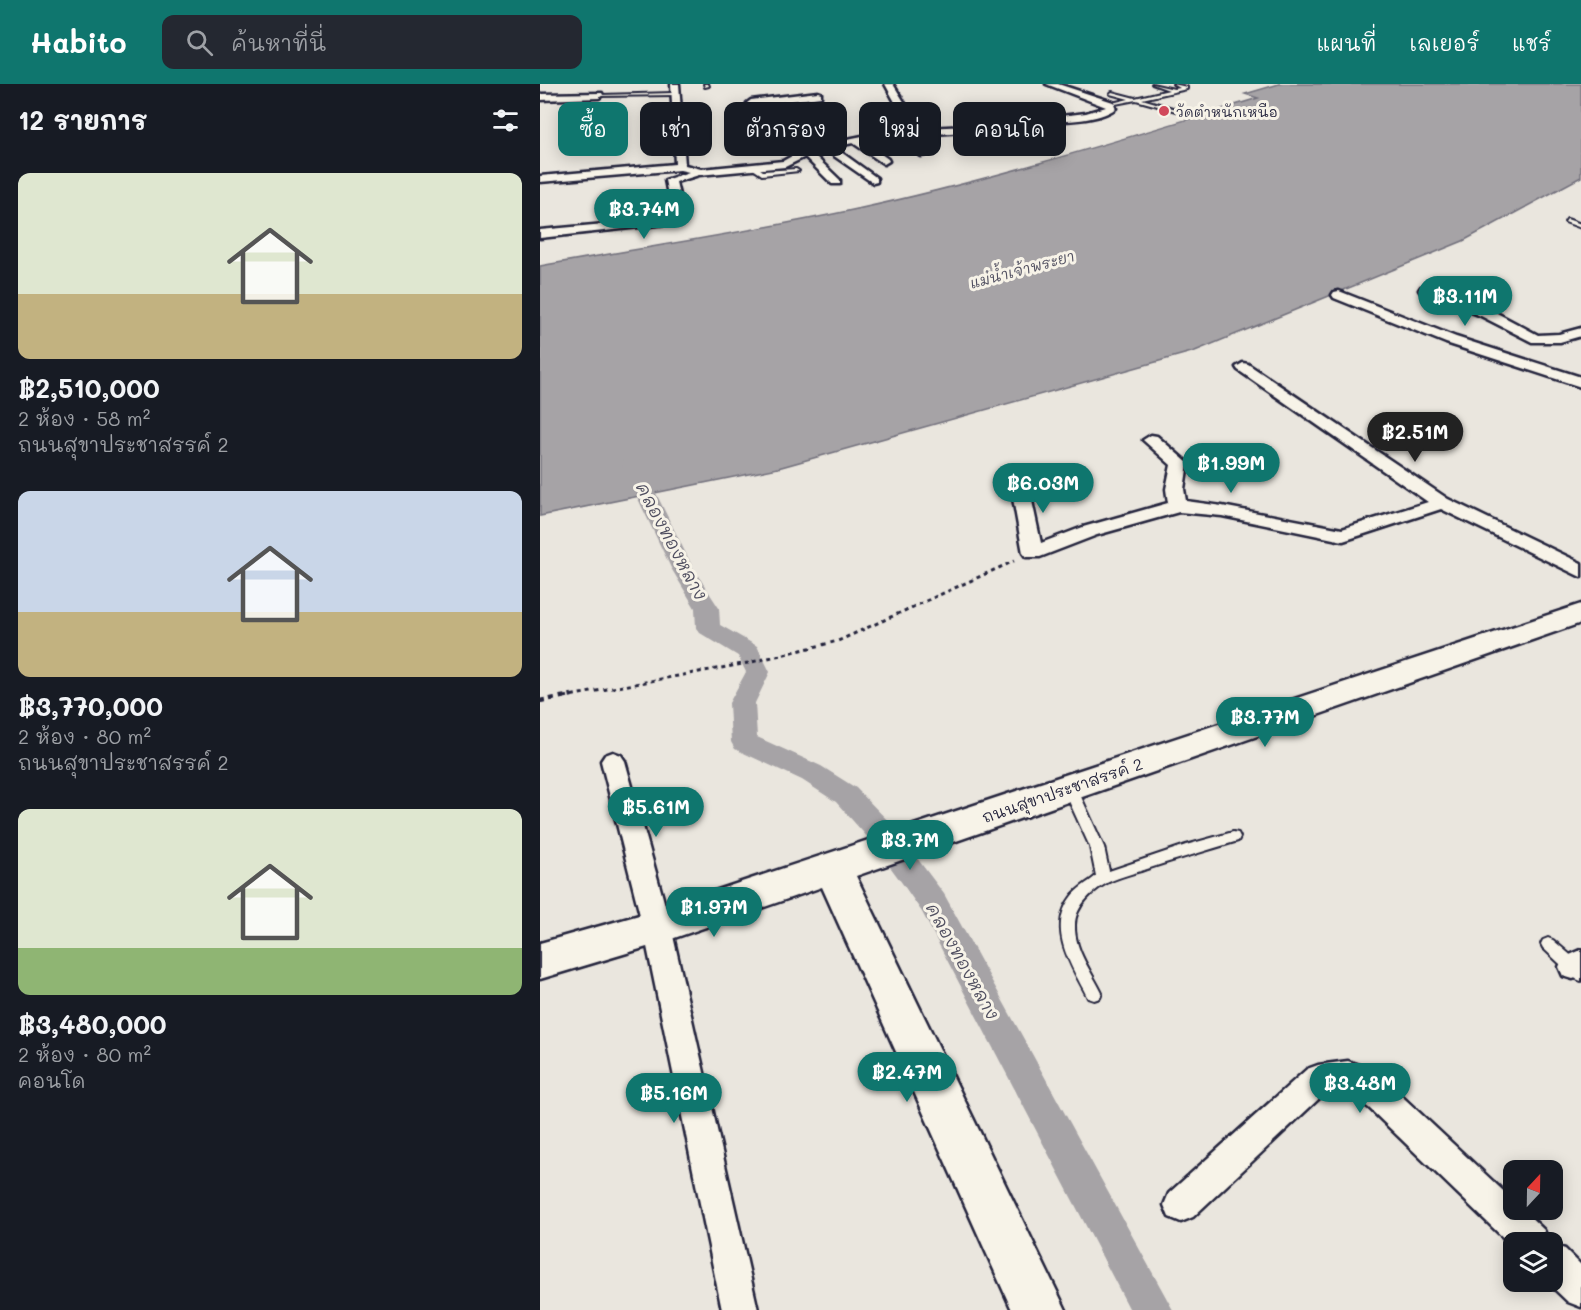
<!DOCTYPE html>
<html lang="th">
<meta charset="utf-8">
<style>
:root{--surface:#171b24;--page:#242831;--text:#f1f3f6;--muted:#9ea1a6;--accent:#0f766e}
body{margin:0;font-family:Mali,"Playpen Sans Thai",sans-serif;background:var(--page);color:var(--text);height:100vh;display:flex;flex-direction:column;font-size:22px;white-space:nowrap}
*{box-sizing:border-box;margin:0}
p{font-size:20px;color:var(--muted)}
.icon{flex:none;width:33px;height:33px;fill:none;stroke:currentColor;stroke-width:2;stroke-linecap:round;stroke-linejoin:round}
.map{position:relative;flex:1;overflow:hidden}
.drawer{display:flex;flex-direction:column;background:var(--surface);width:540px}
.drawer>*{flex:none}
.top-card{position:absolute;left:18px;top:18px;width:570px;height:54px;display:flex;gap:12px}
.needle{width:39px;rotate:22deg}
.buttons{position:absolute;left:963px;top:1076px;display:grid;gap:12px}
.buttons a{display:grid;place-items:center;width:60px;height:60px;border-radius:12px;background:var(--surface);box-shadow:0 3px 15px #0003;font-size:30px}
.price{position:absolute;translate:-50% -51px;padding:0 14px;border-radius:21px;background:var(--accent);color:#fff;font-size:20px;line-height:39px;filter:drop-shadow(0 2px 3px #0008)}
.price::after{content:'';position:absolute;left:50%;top:36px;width:18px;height:14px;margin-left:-9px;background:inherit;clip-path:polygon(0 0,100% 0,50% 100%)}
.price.selected{background:#222;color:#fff}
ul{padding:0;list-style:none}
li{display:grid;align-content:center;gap:12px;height:318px;padding:0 18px}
li span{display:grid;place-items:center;height:186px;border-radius:12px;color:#555}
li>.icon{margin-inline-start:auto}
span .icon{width:108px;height:108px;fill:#fffc;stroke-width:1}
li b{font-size:26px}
h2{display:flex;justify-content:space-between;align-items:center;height:72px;padding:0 18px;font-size:26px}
.tag{padding:0 21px;border-radius:12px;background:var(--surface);box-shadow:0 3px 15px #0003;font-size:21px;line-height:54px}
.tag.selected{background:var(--accent);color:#fff}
header{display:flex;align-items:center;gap:36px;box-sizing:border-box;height:84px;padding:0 30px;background:var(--accent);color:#fff}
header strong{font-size:28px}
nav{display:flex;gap:33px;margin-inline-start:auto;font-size:21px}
.search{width:420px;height:54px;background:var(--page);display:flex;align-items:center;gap:15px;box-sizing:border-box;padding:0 21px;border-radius:12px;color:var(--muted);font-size:22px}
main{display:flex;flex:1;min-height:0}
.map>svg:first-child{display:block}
.water{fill:#a6a3a6;stroke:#716f7b;stroke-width:1.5}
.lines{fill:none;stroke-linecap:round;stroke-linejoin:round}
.canal{fill:#a6a3a6;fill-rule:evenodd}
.lane-casing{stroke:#22223b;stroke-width:4}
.street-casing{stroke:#22223b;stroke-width:5}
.secondary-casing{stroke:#22223b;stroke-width:5}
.path-far1{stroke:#22223b;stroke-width:3;stroke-dasharray:4 4;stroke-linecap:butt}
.path{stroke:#22223b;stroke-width:4.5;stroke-dasharray:5 5;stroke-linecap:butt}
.lane{fill:#f7f3e8;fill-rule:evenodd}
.street{fill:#f7f3e8;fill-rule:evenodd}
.secondary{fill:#f7f3e8;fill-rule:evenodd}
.poi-dot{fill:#d1495b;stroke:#f7f3e8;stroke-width:2}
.labels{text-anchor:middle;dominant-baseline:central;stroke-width:6;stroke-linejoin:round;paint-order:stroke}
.far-poi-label{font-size:14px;fill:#22223b;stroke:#f7f3e8;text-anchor:start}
.far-water-label{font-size:15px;font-style:italic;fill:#504f60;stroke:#f7f3e8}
.street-label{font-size:16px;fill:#22223b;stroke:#f7f3e8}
.water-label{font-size:18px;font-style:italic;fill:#504f60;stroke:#f7f3e8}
</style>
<header>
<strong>Habito</strong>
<div class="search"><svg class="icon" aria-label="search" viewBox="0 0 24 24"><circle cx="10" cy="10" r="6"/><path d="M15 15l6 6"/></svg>ค้นหาที่นี่</div>
<nav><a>แผนที่</a><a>เลเยอร์</a><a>แชร์</a></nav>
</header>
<main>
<section class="drawer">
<h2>12 รายการ<svg class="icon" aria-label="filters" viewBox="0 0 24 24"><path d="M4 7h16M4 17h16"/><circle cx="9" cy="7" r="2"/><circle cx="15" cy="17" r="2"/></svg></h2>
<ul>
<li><span style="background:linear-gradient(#dfe7d0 65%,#c2b280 0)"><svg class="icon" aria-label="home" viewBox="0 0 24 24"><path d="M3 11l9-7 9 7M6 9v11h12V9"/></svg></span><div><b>฿2,510,000</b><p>2 ห้อง · 58 m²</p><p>ถนนสุขาประชาสรรค์ 2</p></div></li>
<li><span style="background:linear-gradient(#c9d6e8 65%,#c2b280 0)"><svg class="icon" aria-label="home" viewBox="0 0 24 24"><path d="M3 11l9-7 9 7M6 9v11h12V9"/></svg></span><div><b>฿3,770,000</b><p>2 ห้อง · 80 m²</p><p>ถนนสุขาประชาสรรค์ 2</p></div></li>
<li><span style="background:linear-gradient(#dfe7d0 75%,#8fb573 0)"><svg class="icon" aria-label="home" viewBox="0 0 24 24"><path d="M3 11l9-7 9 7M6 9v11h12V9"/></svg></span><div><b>฿3,480,000</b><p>2 ห้อง · 80 m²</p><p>คอนโด</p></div></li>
</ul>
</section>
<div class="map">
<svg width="1041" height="1226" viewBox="0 0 1041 1226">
<rect width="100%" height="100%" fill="#eae6de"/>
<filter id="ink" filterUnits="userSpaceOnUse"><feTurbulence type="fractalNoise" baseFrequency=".0167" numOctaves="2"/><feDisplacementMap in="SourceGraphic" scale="12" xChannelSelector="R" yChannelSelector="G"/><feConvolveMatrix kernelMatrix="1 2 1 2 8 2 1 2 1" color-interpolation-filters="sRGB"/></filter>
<g filter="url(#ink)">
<path class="water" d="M739,0H1041V93L923,157L655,267L238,384L0,432V182C105,163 212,148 317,125C452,96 586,54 718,14L705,10Z"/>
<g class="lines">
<path class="canal" d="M91,373L98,375L101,379L153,484L179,524L180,541L217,562L230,588L215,619L217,653L281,682L316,704L352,741L404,810L633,1226H590L382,828L362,799L331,757L296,718L262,696L195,665L191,658L189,619L206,588L198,572L160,549L156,544L155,524L131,484L81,379L84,375Z"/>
<g class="lane-casing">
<g id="lane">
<path d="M164,0H168L169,2L165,3Z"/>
<path d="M612,0L634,5L640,4L633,0L647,3V5L602,15L636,25V27L596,16L570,21L568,20L589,15L570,10L572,8L595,14L629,6Z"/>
<path d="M134,9L136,11L59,12L61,11Z"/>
<path d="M213,83H217L223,87L256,85L259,87L222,91L213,85Z"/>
<path d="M1027,135L1041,140V144L1025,138Z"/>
<path d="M530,699L535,701L537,704L564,763L569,787L646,761L693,748L698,749L700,753L698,757C666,767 633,776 601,787C591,790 580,793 571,797C554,805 535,822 535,841C534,866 552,888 562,909L560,914L554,916L548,914C533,884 506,846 531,813C537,804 548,799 556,792L550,763L523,704L525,701Z"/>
<path d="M1008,854L1013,856L1041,880V897L1036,895L1003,864L1001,860L1003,856Z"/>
</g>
</g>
<g class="street-casing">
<g id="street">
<path d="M131,0H139L145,81L161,85L243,77L268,63L352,46L358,43L361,29L345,0H353L371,29L366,45L447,41L546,29L566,23L506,0H518L573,18L576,24C558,38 526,36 504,39C456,45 409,51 360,51L385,67V71L381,72L349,52L323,57L348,75L349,77L344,80L313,59L294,63L337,94V98L333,99L284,65L272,69L300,96V100H292L265,73L245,83L159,91L136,98L144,132L136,139L0,154V146L129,134L132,131L125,96L149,88L140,86L0,98V92L135,80Z"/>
<path d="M278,8L281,9V13L211,22L207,19L211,16Z"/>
<path d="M62,9L63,11L59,14L0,16V10Z"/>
<path d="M886,202L951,226L998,251L1019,250L1041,244V252L1020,258H992L941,232L881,209L879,206L881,203Z"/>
<path d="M799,207L916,253L1041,293V303L906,259L794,214L792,211L794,208Z"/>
<path d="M703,279L708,280L908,415L1041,479V493L901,425L803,457L682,432L639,428L557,451L500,473H486L483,469L470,398L473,394H485L488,398L501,459L543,443L628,419L626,405L631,381L603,356L611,351L617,352L648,379L644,405L646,417L682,422L802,445L888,418L698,286L696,283Z"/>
<path d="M73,668L81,671L85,677L131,843L218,1226H182L103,843L61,677L65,671Z"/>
<path d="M1041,866V892L1033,895L1023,892L1019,883L1023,874Z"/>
<path d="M808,977L819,981L851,1002L974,1117V1125H982L1004,1146L1009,1158H974V1164L829,1024L804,1006L786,1008L653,1133L641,1138L629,1133L624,1121L629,1109L767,985L778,981Z"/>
<path d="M1012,1161L1025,1165L1041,1181V1223L1028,1218L1006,1197H1012Z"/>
</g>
</g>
<g class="secondary-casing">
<path id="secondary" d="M1041,520V539L316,792L526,1226H472L282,803L117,860L0,895V859L117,826Z"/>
</g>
<path class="path-far1" d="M24,613L208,579L298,557L474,477"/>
<path class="path" d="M0,617L32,611"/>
<use href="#lane" class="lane"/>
<use href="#street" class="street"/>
<use href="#secondary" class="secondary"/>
</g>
</g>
<circle class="poi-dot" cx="624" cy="27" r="6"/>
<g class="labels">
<g class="far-poi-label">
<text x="636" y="27">วัดตำหนักเหนือ</text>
</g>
<g class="far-water-label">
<text transform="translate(482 185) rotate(-15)">แม่น้ำเจ้าพระยา</text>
</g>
<g class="street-label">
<text transform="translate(522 706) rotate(-19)">ถนนสุขาประชาสรรค์ 2</text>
</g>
<g class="water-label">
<text transform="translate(132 457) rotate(62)">คลองทองหลาง</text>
<text transform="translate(423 877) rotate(61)">คลองทองหลาง</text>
</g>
</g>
</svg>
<div class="buttons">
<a><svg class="needle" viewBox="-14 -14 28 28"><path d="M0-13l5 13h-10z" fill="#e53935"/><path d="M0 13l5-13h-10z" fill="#9ea1a6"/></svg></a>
<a><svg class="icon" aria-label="layers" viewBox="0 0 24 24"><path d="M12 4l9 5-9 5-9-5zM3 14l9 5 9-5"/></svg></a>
</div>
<b class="price" style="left:104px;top:156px">฿3.74M</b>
<b class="price" style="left:925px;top:243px">฿3.11M</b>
<b class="price selected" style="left:875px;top:379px">฿2.51M</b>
<b class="price" style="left:691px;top:410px">฿1.99M</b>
<b class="price" style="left:503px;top:430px">฿6.03M</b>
<b class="price" style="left:725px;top:664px">฿3.77M</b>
<b class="price" style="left:116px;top:754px">฿5.61M</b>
<b class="price" style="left:370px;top:787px">฿3.7M</b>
<b class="price" style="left:174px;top:854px">฿1.97M</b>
<b class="price" style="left:367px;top:1019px">฿2.47M</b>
<b class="price" style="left:820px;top:1030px">฿3.48M</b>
<b class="price" style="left:134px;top:1040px">฿5.16M</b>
<div class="top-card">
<a class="tag selected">ซื้อ</a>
<a class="tag">เช่า</a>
<a class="tag">ตัวกรอง</a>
<a class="tag">ใหม่</a>
<a class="tag">คอนโด</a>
</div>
</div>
</main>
